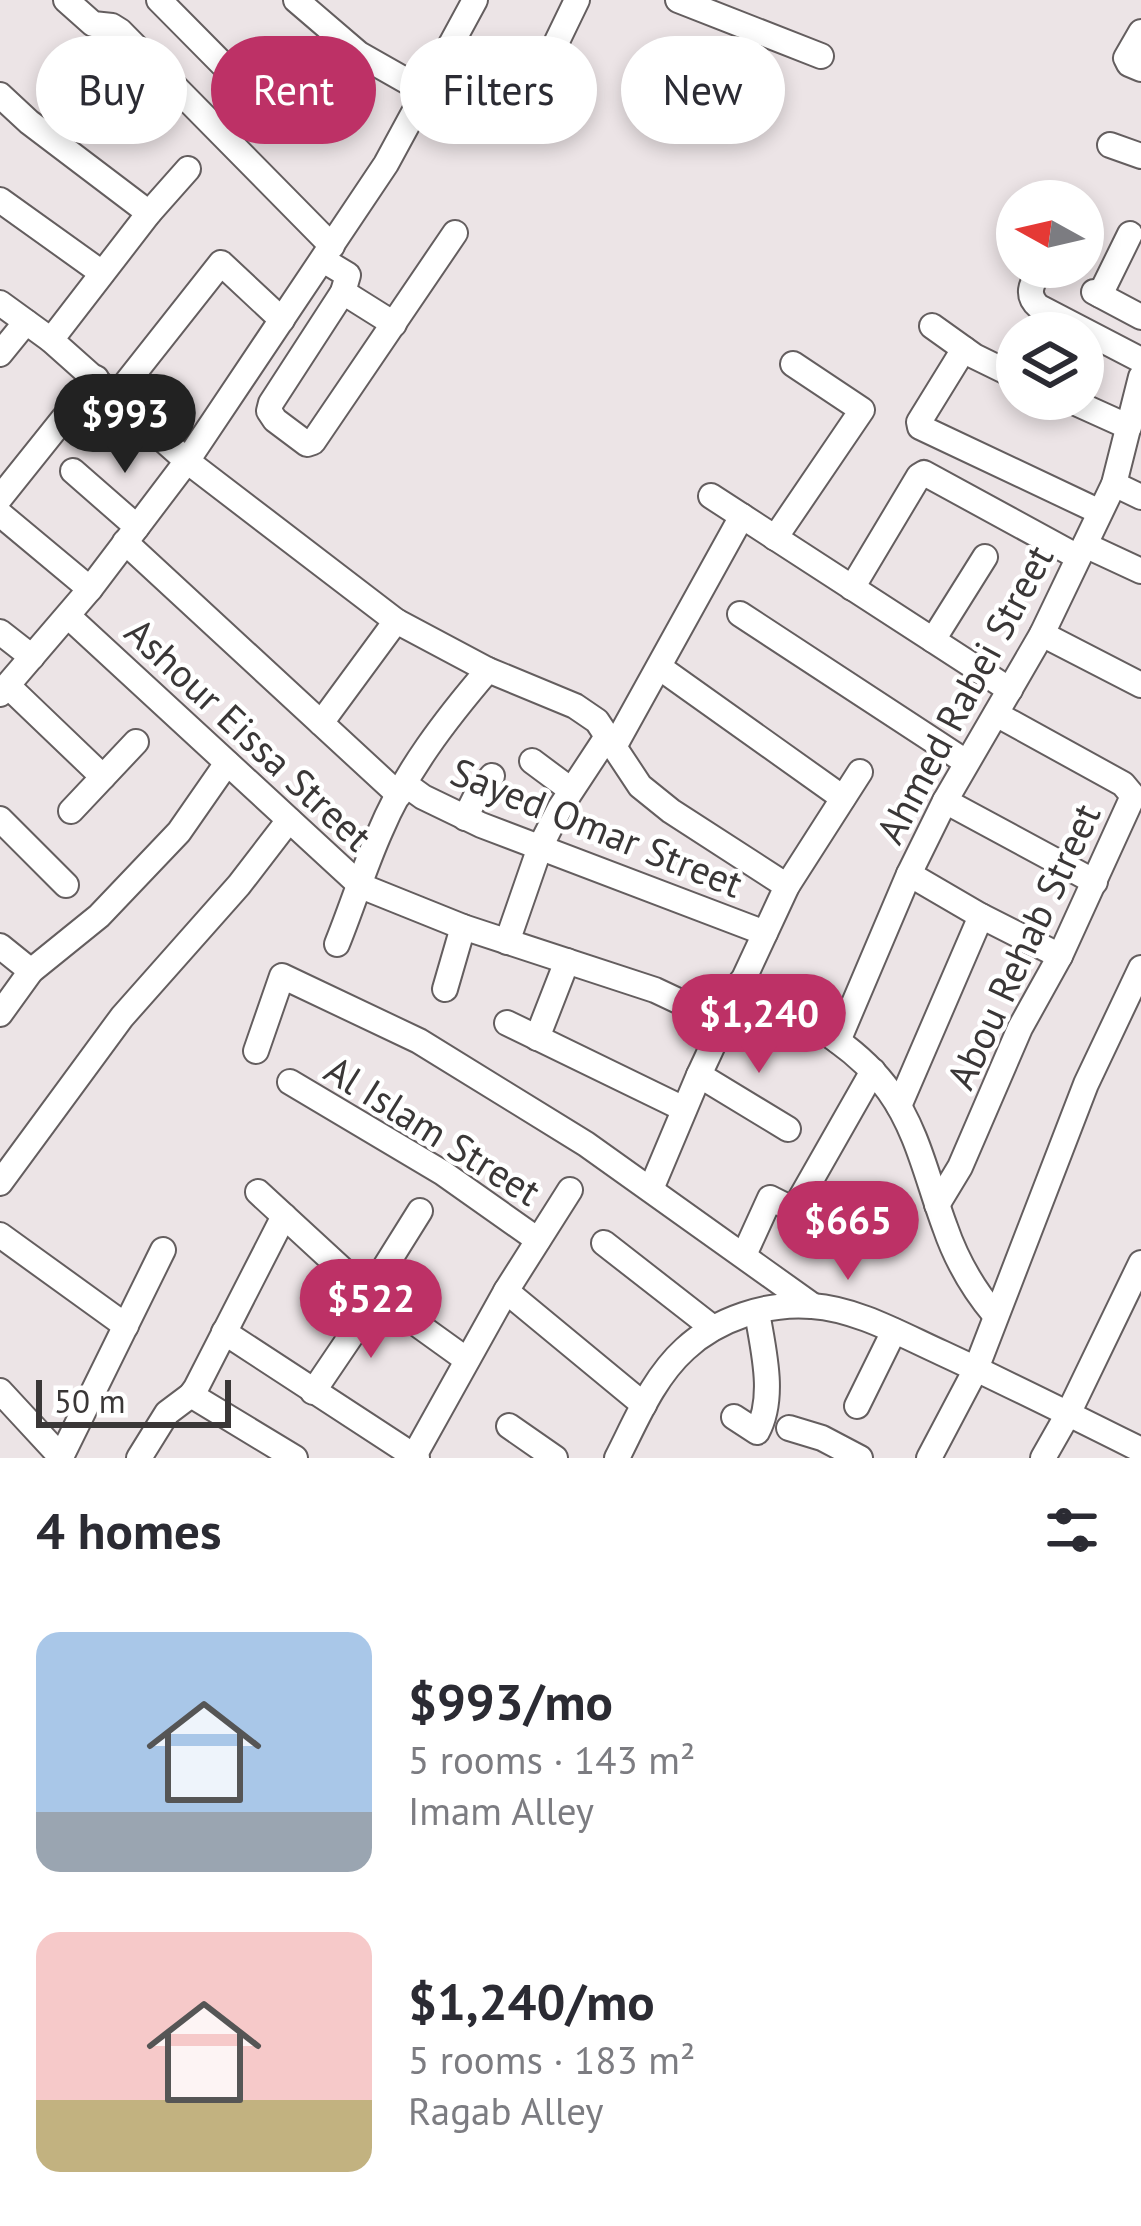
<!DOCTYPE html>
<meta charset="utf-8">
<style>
:root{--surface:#fff;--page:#f7f7f7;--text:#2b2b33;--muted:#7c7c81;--accent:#bd3166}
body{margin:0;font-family:"PT Sans",sans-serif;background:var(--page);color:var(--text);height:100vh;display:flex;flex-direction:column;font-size:45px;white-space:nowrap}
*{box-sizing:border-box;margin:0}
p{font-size:39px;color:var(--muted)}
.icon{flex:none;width:66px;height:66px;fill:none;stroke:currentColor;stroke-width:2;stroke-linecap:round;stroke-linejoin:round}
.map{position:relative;height:1458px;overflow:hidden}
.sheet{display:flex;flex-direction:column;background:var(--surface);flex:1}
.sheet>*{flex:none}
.top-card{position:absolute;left:36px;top:36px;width:1071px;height:108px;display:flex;gap:24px}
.needle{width:78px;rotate:278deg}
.controls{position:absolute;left:996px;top:180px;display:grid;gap:24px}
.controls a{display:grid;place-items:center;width:108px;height:108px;border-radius:50%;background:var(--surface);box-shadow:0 6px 18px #0003;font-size:60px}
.scale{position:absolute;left:36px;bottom:30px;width:195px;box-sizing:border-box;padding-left:12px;border:6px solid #3a3737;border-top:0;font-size:33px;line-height:42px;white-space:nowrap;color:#3a3737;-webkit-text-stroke:9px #fff;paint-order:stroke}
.price{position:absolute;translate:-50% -102px;padding:0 27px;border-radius:42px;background:var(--accent);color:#fff;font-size:39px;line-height:78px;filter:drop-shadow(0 3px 6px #0008)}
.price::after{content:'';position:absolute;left:50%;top:72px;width:36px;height:27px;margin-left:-18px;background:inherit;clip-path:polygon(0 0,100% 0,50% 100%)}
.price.current{background:#222;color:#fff}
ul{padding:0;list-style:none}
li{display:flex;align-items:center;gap:36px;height:300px;padding:0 36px}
li span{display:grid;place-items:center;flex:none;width:336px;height:240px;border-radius:24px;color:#555}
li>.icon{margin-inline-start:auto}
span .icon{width:144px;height:144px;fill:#fffc;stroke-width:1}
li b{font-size:51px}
h2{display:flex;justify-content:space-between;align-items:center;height:144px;padding:0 36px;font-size:51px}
.pill{padding:0 42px;border-radius:54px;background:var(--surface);box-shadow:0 6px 18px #0003;font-size:42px;line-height:108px}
.pill.current{background:var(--accent);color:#fff}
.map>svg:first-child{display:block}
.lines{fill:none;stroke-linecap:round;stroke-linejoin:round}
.minor-casing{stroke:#645e5f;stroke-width:28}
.minor{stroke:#fff;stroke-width:24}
.labels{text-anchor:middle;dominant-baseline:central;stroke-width:9;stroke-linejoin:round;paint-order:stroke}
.street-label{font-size:39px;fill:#3a3737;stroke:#fff}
</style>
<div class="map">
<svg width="1141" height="1458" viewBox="0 0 1141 1458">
<rect width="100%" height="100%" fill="#ece4e6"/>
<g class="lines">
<g class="minor-casing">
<g id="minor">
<path d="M66,0L93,24L112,26L120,31L332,246"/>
<path d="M159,0L260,102"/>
<path d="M296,0L359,54L426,92"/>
<path d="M678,0L821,56"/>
<path d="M1141,32L1126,58L1129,64L1141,69"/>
<path d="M433,80L503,125L510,127L517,124L577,0"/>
<path d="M0,95L29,122L149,213"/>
<path d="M1110,145L1141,156"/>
<path d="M0,200L102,273"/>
<path d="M323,260L348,275L343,292L271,403L269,411L275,420L307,444L313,442L455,233"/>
<path d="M1041,267C1033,282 1024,294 1039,307L1141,360"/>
<path d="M343,292L394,324"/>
<path d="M1094,292L1141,317"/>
<path d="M1100,295L1130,234"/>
<path d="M0,303L51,340L187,461L396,621L488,670L575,706L597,721L640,786L671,811L787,886"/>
<path d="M932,326L974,356L1017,377"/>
<path d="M51,340L149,213L188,169"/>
<path d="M964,349L919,422L920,427L1100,512"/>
<path d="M0,354L26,322"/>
<path d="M116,396L221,263L282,320"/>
<path d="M1067,399L1129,427"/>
<path d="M73,471L137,527"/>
<path d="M1114,484L1141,497"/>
<path d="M711,496L1010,690"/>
<path d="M0,498L96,378"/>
<path d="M0,514L90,589"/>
<path d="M775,538L862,410L793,364"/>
<path d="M125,542L399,795"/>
<path d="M1085,545L1141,571"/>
<path d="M852,588L919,476L924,473L1078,557"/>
<path d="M740,614L966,762"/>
<path d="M68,616L361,886L463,927L655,990L723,1022"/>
<path d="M0,632L32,657"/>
<path d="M1042,634L1141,685"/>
<path d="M933,640L985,557"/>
<path d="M659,667L843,798"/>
<path d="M8,686L103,777"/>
<path d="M0,694L90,589L187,461L386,164L475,0"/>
<path d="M321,723L396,621"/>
<path d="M614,747L742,516"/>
<path d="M532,761L571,790"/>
<path d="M405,784L423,797L481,825L765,933"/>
<path d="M945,801L1095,882"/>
<path d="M71,811L136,742"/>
<path d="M465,818L476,796L492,776"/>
<path d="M0,819L66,885"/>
<path d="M909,874L981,916L1060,956"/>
<path d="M507,942L540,847L560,808L608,735"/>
<path d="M337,944C352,907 364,868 380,832C405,772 446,719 488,670"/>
<path d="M0,946L31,971"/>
<path d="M741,982C792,1013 854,1041 889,1091C918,1131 928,1182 945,1227C956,1259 973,1289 995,1315"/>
<path d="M445,989L463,927"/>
<path d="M0,1014L31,971L99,916L179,832L227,763"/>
<path d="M507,1023L684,1109"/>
<path d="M537,1038L567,961"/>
<path d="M838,1041L909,874L945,801L1042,634L1114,484L1141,377"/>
<path d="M256,1051L282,976L419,1041L586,1144L813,1306"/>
<path d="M699,1075L788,1129"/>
<path d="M290,1082L443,1173L538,1240"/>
<path d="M899,1106L981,916"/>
<path d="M0,1183L122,1017L239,885L289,820"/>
<path d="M651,1189L699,1075L787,886L860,772"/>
<path d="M258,1192L346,1273L467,1360"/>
<path d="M937,1205L960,1167L1020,1028L1060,956L1133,796L1123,784L996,714"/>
<path d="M0,1235L126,1326"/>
<path d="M604,1243L713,1328"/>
<path d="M744,1255L770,1198L790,1208H795L873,1071"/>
<path d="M370,1291L420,1211"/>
<path d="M506,1291L644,1405"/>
<path d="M224,1332L417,1458"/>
<path d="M0,1391L62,1458"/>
<path d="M313,1392L378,1296"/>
<path d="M191,1395L295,1458"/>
<path d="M857,1406L894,1331"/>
<path d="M734,1417L757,1432C776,1397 763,1349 757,1312"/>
<path d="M509,1426L555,1458"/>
<path d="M789,1428L822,1438L860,1458"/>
<path d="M414,1456L506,1291L570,1190"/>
<path d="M61,1457L163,1250"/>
<path d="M139,1458L167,1413L191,1395L196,1388L284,1216"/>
<path d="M617,1458C636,1421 653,1378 685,1349C717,1319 768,1302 812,1306C857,1309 902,1335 942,1353C1009,1384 1075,1417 1141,1450"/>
<path d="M929,1458L976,1369L1086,1084L1141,968"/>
<path d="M1043,1458L1068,1414L1141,1263"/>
</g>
</g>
<use href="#minor" class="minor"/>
</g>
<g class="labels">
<g class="street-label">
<text transform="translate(964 694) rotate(-62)">Ahmed Rabei Street</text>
<text transform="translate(249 734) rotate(43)">Ashour Eissa Street</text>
<text transform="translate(597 827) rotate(22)">Sayed Omar Street</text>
<text transform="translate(1023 946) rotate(-65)">Abou Rehab Street</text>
<text transform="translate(433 1130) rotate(32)">Al Islam Street</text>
</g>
</g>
</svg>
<div class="controls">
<a><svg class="needle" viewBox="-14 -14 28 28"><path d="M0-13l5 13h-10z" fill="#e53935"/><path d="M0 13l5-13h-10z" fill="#7c7c81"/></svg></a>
<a><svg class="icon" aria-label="layers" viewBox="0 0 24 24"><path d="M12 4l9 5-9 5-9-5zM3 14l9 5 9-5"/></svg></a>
</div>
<div class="scale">50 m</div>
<b class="price current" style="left:125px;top:476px">$993</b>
<b class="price" style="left:759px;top:1076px">$1,240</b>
<b class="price" style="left:848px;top:1283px">$665</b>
<b class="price" style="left:371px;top:1361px">$522</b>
<div class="top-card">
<a class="pill">Buy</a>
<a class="pill current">Rent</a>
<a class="pill">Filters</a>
<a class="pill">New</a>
</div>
</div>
<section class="sheet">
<h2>4 homes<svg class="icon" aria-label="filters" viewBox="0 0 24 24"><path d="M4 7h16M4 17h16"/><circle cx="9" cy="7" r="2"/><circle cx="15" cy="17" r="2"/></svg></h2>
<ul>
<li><span style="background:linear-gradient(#a9c7e8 75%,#9aa5b1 0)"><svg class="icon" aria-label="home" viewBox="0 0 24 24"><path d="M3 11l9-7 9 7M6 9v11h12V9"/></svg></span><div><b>$993/mo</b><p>5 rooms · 143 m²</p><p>Imam Alley</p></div></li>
<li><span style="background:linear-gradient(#f6c9c9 70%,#c2b280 0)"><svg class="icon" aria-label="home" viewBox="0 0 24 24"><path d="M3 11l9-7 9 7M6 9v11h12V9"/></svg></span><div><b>$1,240/mo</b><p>5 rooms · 183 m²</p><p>Ragab Alley</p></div></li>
</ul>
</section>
